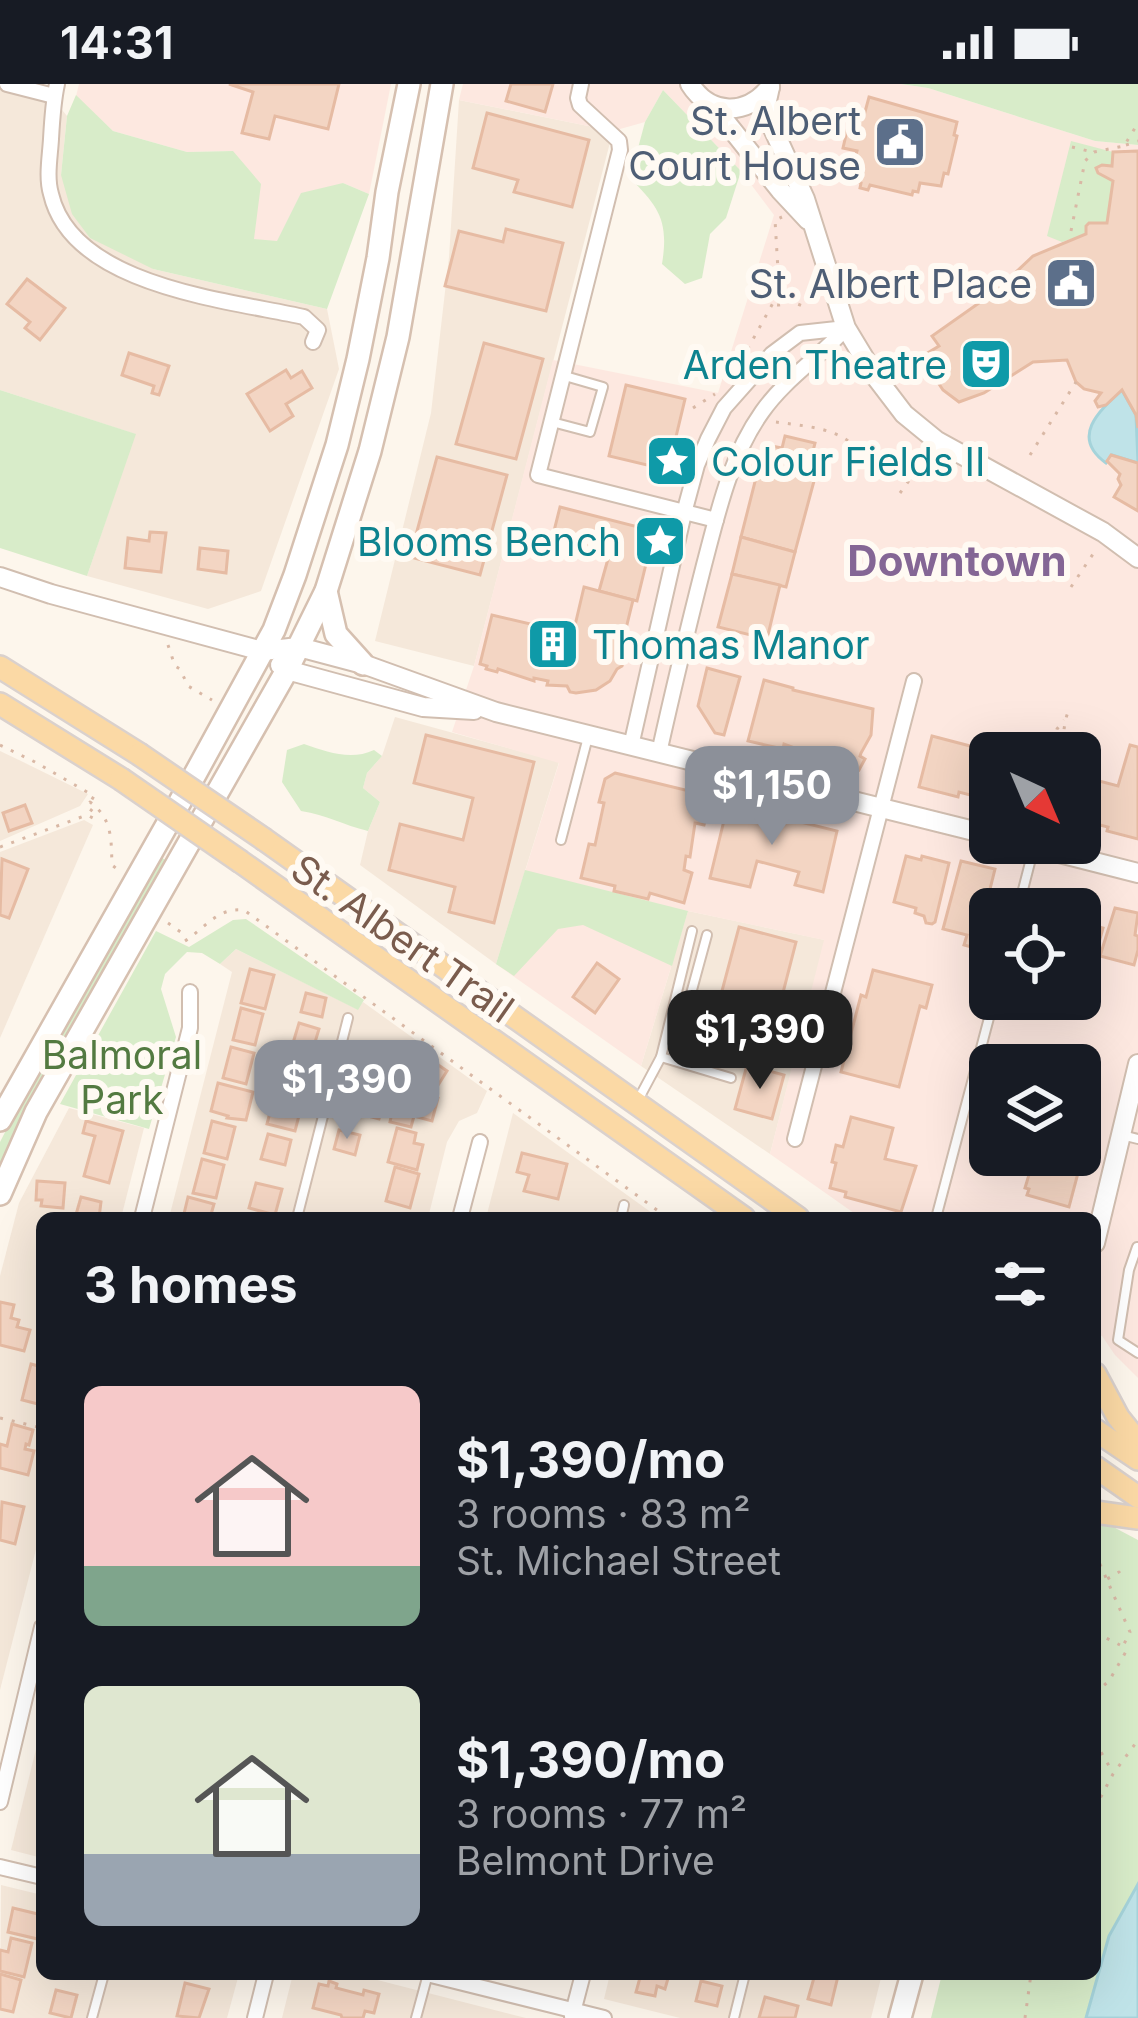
<!DOCTYPE html>
<meta charset="utf-8">
<style>
:root{--surface:#171b24;--page:#20242c;--text:#f1f3f6;--muted:#9ea1a6;--accent:#8c9099}
body{margin:0;font-family:Inter,sans-serif;background:var(--page);color:var(--text);height:100vh;display:flex;flex-direction:column;font-size:45px;white-space:nowrap}
*{box-sizing:border-box;margin:0}
p{font-size:39px;color:var(--muted)}
.icon{flex:none;width:66px;height:66px;fill:none;stroke:currentColor;stroke-width:2;stroke-linecap:round;stroke-linejoin:round}
.map{position:relative;flex:1;overflow:hidden}
.side{position:absolute;left:36px;top:1128px;width:1065px;height:768px;display:flex;flex-direction:column;background:var(--surface);border-radius:18px;box-shadow:0 12px 48px #0002}
.side>*{flex:none}
.needle{width:78px;rotate:136deg}
.buttons{position:absolute;left:969px;top:648px;display:grid;gap:24px}
.buttons a{display:grid;place-items:center;width:132px;height:132px;border-radius:18px;background:var(--surface);box-shadow:0 12px 48px #0002;font-size:60px}
.price{position:absolute;translate:-50% -102px;padding:0 27px;border-radius:24px;background:var(--accent);color:#fff;font-size:39px;line-height:78px;filter:drop-shadow(0 3px 6px #0008)}
.price::after{content:'';position:absolute;left:50%;top:72px;width:36px;height:27px;margin-left:-18px;background:inherit;clip-path:polygon(0 0,100% 0,50% 100%)}
.price.current{background:#222;color:#fff}
ul{padding:0;list-style:none}
li{display:flex;align-items:center;gap:36px;height:300px;padding:0 48px}
li span{display:grid;place-items:center;flex:none;width:336px;height:240px;border-radius:18px;color:#555}
li>.icon{margin-inline-start:auto}
span .icon{width:144px;height:144px;fill:#fffc;stroke-width:1}
li b{font-size:51px}
h2{display:flex;justify-content:space-between;align-items:center;height:144px;padding:0 48px;font-size:51px}
.status{display:flex;justify-content:space-between;align-items:center;height:84px;padding:0 60px;background:var(--surface);direction:ltr}
.status svg{height:33px;fill:currentColor}
.map>svg:first-child{display:block}
.residential{fill:#f5e8da}
.commercial{fill:#fde8e0;fill-rule:evenodd}
.green{fill:#d8ecc9}
.water{fill:#bfe3e8;stroke:#a5d3da;stroke-width:3}
.building{fill:#f3d5c3;stroke:#e6bba3;stroke-width:3}
.lines{fill:none;stroke-linecap:round;stroke-linejoin:round}
.service-casing{stroke:#d1beb0;stroke-width:12}
.minor-casing{stroke:#d1beb0;stroke-width:18}
.tertiary-casing{stroke:#d1beb0;stroke-width:22}
.secondary-casing{stroke:#d6c0b0;stroke-width:26}
.primary-casing{stroke:#dad1cd;stroke-width:26}
.path{stroke:#d9b8a5;stroke-width:3;stroke-dasharray:3 9;stroke-linecap:butt}
.service{stroke:#fff;stroke-width:8}
.minor{stroke:#fff;stroke-width:14}
.tertiary{stroke:#fff;stroke-width:18}
.secondary{stroke:#fff;stroke-width:21}
.primary{stroke:#fbd9a5;stroke-width:21}
.primary-bridge-casing{stroke:#dad1cd;stroke-width:26;stroke-linecap:butt}
.primary-bridge{stroke:#fbd9a5;stroke-width:21}
.labels{text-anchor:middle;dominant-baseline:central;stroke-width:12;stroke-linejoin:round;paint-order:stroke}
.service-label{font-size:39px;fill:#4e5e75;stroke:#fffaf3;text-anchor:end}
.culture-label{font-size:39px;fill:#0d838f;stroke:#fffaf3;text-anchor:end}
.street-label{font-size:39px;fill:#7a5c4d;stroke:#fffaf3}
.park-label{font-size:39px;fill:#537a41;stroke:#fffaf3}
.neighbourhood-label{font-size:42px;font-weight:bold;fill:#846695;stroke:#fffaf3}
</style>
<div class="status"><b>14:31</b><svg viewBox="0 0 49 12"><path d="M0 12V9h3v3zM5 12V6h3v6zM10 12V3h3v9zM15 12V0h3v12zM26 1h20v11H26zM47 4h2v5h-2z"/></svg></div>
<div class="map">
<svg width="1138" height="1934" viewBox="0 0 1138 1934">
<rect width="100%" height="100%" fill="#fdf6ec"/>
<g class="residential">
<path d="M0,0H41L67,32L61,91L153,185L327,225L339,285L261,507L208,525L87,492L135,350L0,306Z"/>
<path d="M459,16L613,47L474,582L375,557L431,329L449,173Z"/>
<path d="M395,633L559,678L496,880L360,781L368,747L380,718L363,704L367,689L382,672Z"/>
<path d="M0,667L19,676L88,710L80,722L0,757Z"/>
<path d="M84,736L93,741L0,954V768Z"/>
<path d="M688,827L825,856L770,1070L641,982Z"/>
<path d="M236,865L357,925L363,918L487,1007L477,1029L459,1037L447,1058L428,1134H169L232,888L220,880Z"/>
<path d="M69,1024L144,1044L121,1134H42V1442L0,1606V1192L19,1119Z"/>
<path d="M513,1029L659,1134H486Z"/>
<path d="M42,1641V1774L11,1766Z"/>
<path d="M1,1801L42,1811V1890H239L227,1934H0Z"/>
<path d="M293,1890H354L526,1934H282Z"/>
<path d="M610,1890H882L871,1934H680L604,1915Z"/>
</g>
<g class="commercial">
<path d="M79,0H391L369,110L343,99L277,158L253,155L233,67L187,68L113,47L76,12Z"/>
<path d="M463,0H901L928,4L1095,57L1138,61V1294L1115,1271L1102,1252L1095,1250V1134H861L770,1070L824,856L688,827L641,982L496,880L559,679L452,648L474,582L553,276L718,309L774,131L741,87L663,6L645,38L613,47L459,16ZM990,669H1080V759H990ZM990,825H1080V915H990ZM990,981H1080V1071H990Z"/>
</g>
<g class="green">
<path d="M901,0H1138V61L1095,57L928,4Z"/>
<path d="M663,6L741,87L726,134L710,150L702,194L685,200L662,180C669,137 659,123 630,94L645,38Z"/>
<path d="M76,11L113,47L187,68L233,67L261,100L254,155L277,157L301,109L343,99L369,110L327,225L153,185L90,154L72,130L61,91L67,32Z"/>
<path d="M1071,57L1113,68L1112,82L1102,81L1096,85L1098,90L1113,97L1107,139H1089L1086,142V150L1062,158L1047,152Z"/>
<path d="M0,306L136,350L87,492L0,464Z"/>
<path d="M304,660C327,668 351,677 374,666L382,672L367,689L363,704L380,718L368,747C343,741 327,731 301,727L282,698L287,666Z"/>
<path d="M159,772L167,777L34,1012L0,1083V1058L18,1023Z"/>
<path d="M525,786L688,827L672,882L583,841L558,845L514,892L496,880Z"/>
<path d="M246,835L364,916L358,926L236,865L220,880L202,869L187,868L165,890L161,905L176,953L149,1045L60,1020L156,847L189,863L233,836Z"/>
<path d="M1102,1437L1138,1456V1800L1109,1852L1086,1934H931L942,1890H1095V1438Z"/>
</g>
<g class="water">
<path d="M1122,306L1136,331L1138,379L1112,371L1106,379C1070,353 1099,327 1122,306Z"/>
<path d="M1138,1800V1934H1086L1109,1852Z"/>
</g>
<g class="building">
<path d="M229,0H339L328,45L275,32L269,55L242,49L253,8Z"/>
<path d="M511,0H553L545,28L506,17Z"/>
<path d="M869,13L957,38L954,51L957,52L948,90L944,89L941,102L920,99L918,108L913,107L912,111L870,101L868,106L860,104L861,99L849,96L857,67L843,64L852,25L865,28Z"/>
<path d="M487,29L589,56L572,123L514,108L518,96L473,84Z"/>
<path d="M1138,67V344L1136,331L1122,306L1106,321L1098,323L1095,317L1101,309L1084,305L1076,298L1067,276L1033,278L984,309L959,318L943,306L921,273L939,262L932,252L996,207L1033,172L1086,150V142L1089,139H1107L1113,97L1098,89L1096,84L1102,81L1112,82L1113,68Z"/>
<path d="M506,145L563,159L546,227L445,202L459,147L503,158Z"/>
<path d="M27,195L65,224L40,256L25,244L30,238L7,220Z"/>
<path d="M484,259L543,275L516,375L456,360Z"/>
<path d="M129,269L169,282L159,311L152,309L154,302L122,291Z"/>
<path d="M286,286L291,294L302,287L312,304L286,320L293,332L270,347L247,310Z"/>
<path d="M626,301L685,315L668,386L609,372Z"/>
<path d="M785,352L815,359L806,395L814,397L795,468L741,453L759,382L762,383L765,372H768L771,362L782,364Z"/>
<path d="M1111,371L1138,379V427L1114,413L1121,401L1118,395L1120,390L1107,377Z"/>
<path d="M437,373L507,391L480,491L410,473Z"/>
<path d="M560,423L654,447L637,517L599,507L608,475L551,459Z"/>
<path d="M150,448L166,449L161,488L125,484L128,454L149,457Z"/>
<path d="M741,453L795,468L786,503L732,490Z"/>
<path d="M200,464L228,467L226,489L198,485Z"/>
<path d="M732,490L780,501L767,555L718,543Z"/>
<path d="M584,503L633,516L620,569L624,575L622,582L617,585L610,597L596,606L576,609L570,608L567,602L547,601L548,597L534,594V597L498,585L497,588L486,585L487,582L480,580L492,531L573,550Z"/>
<path d="M707,584L740,593L724,651L715,649L698,622Z"/>
<path d="M764,596L793,604V606L873,625L871,651L861,669L860,672L865,675L859,686L850,681L851,678L845,681L832,678L833,672L825,670L823,676L813,673L814,667L809,666L808,669L784,660L783,665L748,657Z"/>
<path d="M426,651L534,678L494,839L449,828L455,803L389,786L400,740L463,756L473,714L414,699Z"/>
<path d="M932,652L997,669H990V716L959,708L958,713L919,703Z"/>
<path d="M1130,661L1138,663V755L1107,747L1108,743L1080,736V692L1118,702Z"/>
<path d="M615,689L706,711L710,718L704,741L695,739L690,773L686,772L684,786L692,789L684,819L650,809L648,815L614,807L615,802L581,794L589,760L595,761L604,719L599,718L605,695Z"/>
<path d="M728,720L837,747L823,808L795,801L799,788L757,777L750,803L710,794Z"/>
<path d="M25,721L32,739L9,747L3,729Z"/>
<path d="M906,772L921,776L922,772L949,779L935,838L932,840L926,839L924,832L915,829L916,824L894,818Z"/>
<path d="M2,775L28,785L9,834L0,831Z"/>
<path d="M961,777L995,785L982,837L990,840V868L964,861L967,851L943,845Z"/>
<path d="M1115,824L1138,829L1135,851L1138,852V866L1134,881L1100,872Z"/>
<path d="M1088,840L1103,844L1090,891L1080,888V846L1086,848Z"/>
<path d="M739,843L796,858L768,967L710,952Z"/>
<path d="M597,879L619,895L595,929L573,913Z"/>
<path d="M250,885L274,891L265,925L241,919Z"/>
<path d="M873,886L932,901L926,924L920,922L899,1003L841,988L861,911L866,913Z"/>
<path d="M306,909L326,914L322,933L301,928Z"/>
<path d="M241,924L263,930L255,961L233,956Z"/>
<path d="M299,939L319,945L313,965L293,959Z"/>
<path d="M394,960L417,975L421,969L447,987L435,1006L417,995L413,1003L380,983Z"/>
<path d="M1053,962L1082,970L1080,981H1048Z"/>
<path d="M231,963L254,969L246,1000L223,994Z"/>
<path d="M747,981L784,991L772,1035L735,1025Z"/>
<path d="M218,999L253,1008L246,1036L227,1034L228,1032L211,1027Z"/>
<path d="M352,999L387,1008L379,1035L345,1026Z"/>
<path d="M403,1004L438,1014L432,1037L414,1032L411,1043L390,1038L393,1024L397,1025Z"/>
<path d="M274,1013L302,1020L295,1047L267,1040Z"/>
<path d="M851,1033L893,1044L885,1075L916,1082L901,1128L845,1113L846,1108L830,1104L836,1079L832,1078L836,1061L843,1063Z"/>
<path d="M86,1037L123,1047L109,1099L84,1092L95,1052L83,1049Z"/>
<path d="M212,1037L235,1043L227,1075L204,1069Z"/>
<path d="M397,1044L416,1049L414,1059L423,1061L417,1086L388,1078Z"/>
<path d="M339,1046L360,1051L355,1071L334,1065Z"/>
<path d="M1080,1049L1087,1050L1086,1056L1089,1057L1083,1081L1079,1080L1078,1087L1014,1071H1080Z"/>
<path d="M268,1050L291,1056L285,1081L261,1075Z"/>
<path d="M522,1069L567,1080L558,1115L524,1107L529,1091L517,1088Z"/>
<path d="M202,1075L224,1081L216,1114L193,1109Z"/>
<path d="M1038,1078L1078,1089L1069,1123L1027,1111L1029,1105L1025,1104L1031,1084L1036,1085Z"/>
<path d="M395,1083L419,1090L410,1124L386,1117Z"/>
<path d="M37,1097L65,1099L63,1124L41,1122L42,1116H36Z"/>
<path d="M256,1099L282,1105L275,1131L249,1124Z"/>
<path d="M81,1113L101,1118L99,1134H75Z"/>
<path d="M188,1113L214,1120L210,1134H183Z"/>
<path d="M0,1218L14,1221L11,1234L19,1236L17,1243L30,1246L24,1267L0,1261Z"/>
<path d="M31,1280L42,1283V1321L22,1316Z"/>
<path d="M12,1340L33,1346L29,1361L26,1360L25,1365L34,1367L28,1391L0,1384V1360L7,1362Z"/>
<path d="M2,1418L24,1423L15,1460L0,1456Z"/>
<path d="M13,1824L42,1831V1856L8,1848Z"/>
<path d="M11,1854L32,1859L24,1893L0,1887V1866L8,1868Z"/>
<path d="M0,1890L21,1896L13,1928L0,1925Z"/>
<path d="M641,1890L669,1891L665,1905L657,1902L655,1912L636,1908Z"/>
<path d="M815,1890L838,1892L831,1921L808,1915Z"/>
<path d="M329,1897L337,1900L336,1904L363,1911L364,1906L379,1910L374,1929L365,1927L363,1934H342L341,1931L313,1924L319,1900L328,1902Z"/>
<path d="M701,1897L722,1902L717,1922L696,1917Z"/>
<path d="M185,1899L209,1905L199,1934L177,1932Z"/>
<path d="M56,1906L77,1911L71,1934L50,1929Z"/>
<path d="M765,1913L798,1922L795,1934H759Z"/>
</g>
<g class="lines">
<g class="service-casing">
<g id="service">
<path d="M552,338L590,348L603,303L565,292"/>
<path d="M561,756L588,653"/>
<path d="M1018,825L1034,763"/>
<path d="M689,917L707,851"/>
<path d="M661,973L731,994"/>
<path d="M637,1018L661,973L692,847"/>
<path d="M1122,1051L1138,1055"/>
<path d="M297,1134L348,934"/>
<path d="M621,1134L624,1121"/>
<path d="M936,1134L994,915"/>
<path d="M1137,1163L1129,1186L1118,1256L1138,1269"/>
<path d="M92,1934L104,1890"/>
<path d="M416,1934L428,1890"/>
<path d="M734,1934L745,1890"/>
</g>
</g>
<g class="minor-casing">
<g id="minor">
<path d="M7,0L54,12"/>
<path d="M57,0C53,18 52,37 51,55C50,73 46,93 51,110C72,202 227,216 304,233L318,246L313,258"/>
<path d="M581,0L578,14L580,21L619,57L620,66L538,391L716,436"/>
<path d="M631,662L684,429L697,381L708,355L724,324L772,270L800,249L846,244"/>
<path d="M659,669C673,606 688,544 704,481C718,428 730,373 762,328C785,295 820,273 846,244"/>
<path d="M795,1055L914,597"/>
<path d="M142,1134L190,944V908"/>
<path d="M460,1134L480,1058"/>
<path d="M0,1718L42,1543"/>
<path d="M0,1783L42,1793"/>
<path d="M427,1890L604,1934"/>
<path d="M572,1932L583,1890"/>
<path d="M255,1934L266,1890"/>
</g>
</g>
<g class="tertiary-casing">
<g id="tertiary">
<path d="M690,0C710,32 747,32 770,3"/>
<path d="M770,3L766,21L770,38L805,115L846,244L875,292L904,330L937,357L1103,448L1138,474"/>
<path d="M714,23L780,106L808,136"/>
<path d="M0,493L51,510L262,567L299,563L363,580L496,628L990,751"/>
<path d="M280,581L287,586L423,623L474,626"/>
<path d="M1020,759L1138,789"/>
<path d="M1095,1159L1138,980"/>
</g>
</g>
<g class="secondary-casing">
<g id="secondary">
<path d="M326,507L336,550L363,580"/>
<path d="M0,1036L181,716L274,546L295,491L337,361L358,275L378,174L387,108L409,0"/>
<path d="M0,1110L36,1028L287,586L326,507L370,367L398,253L442,0"/>
<path d="M900,1934L912,1890"/>
</g>
</g>
<g class="primary-casing">
<g id="primary">
<path d="M0,583L139,670"/>
<path d="M0,620L121,695"/>
<path d="M265,756L798,1134"/>
<path d="M241,778L744,1134"/>
<path d="M1095,1290L1118,1333L1138,1358"/>
<path d="M1095,1346L1138,1375"/>
<path d="M1095,1383L1138,1413"/>
<path d="M1095,1428L1138,1434"/>
</g>
</g>
<g class="path">
<path d="M1126,61L1138,57"/>
<path d="M1072,63L1092,68"/>
<path d="M1071,147L1085,77L1094,68L1124,62L1138,39"/>
<path d="M779,203L775,136L782,133"/>
<circle cx="778" cy="212" r="9"/>
<path d="M787,216L808,224"/>
<path d="M903,284L923,271"/>
<path d="M736,286L773,219"/>
<path d="M693,324L715,310"/>
<path d="M776,338C803,342 847,344 859,370"/>
<path d="M1030,371L1076,298"/>
<path d="M900,409L923,377"/>
<path d="M1071,503L1093,470"/>
<path d="M168,561L175,582L180,585L188,602L212,616"/>
<path d="M0,661L35,678L94,712L91,717"/>
<path d="M1051,669L1057,645L1064,636"/>
<path d="M1061,669C1064,655 1063,638 1069,626"/>
<path d="M0,763L87,731L93,734L95,729L87,723L90,718C113,735 111,756 112,781L117,785"/>
<path d="M168,839L185,851"/>
<path d="M185,857C205,844 218,823 244,826L668,1134"/>
<path d="M0,1334L42,1344"/>
<path d="M1095,1455L1099,1460L1097,1467"/>
<path d="M1095,1469L1130,1548L1123,1562"/>
<path d="M1097,1501L1119,1488L1121,1491"/>
<path d="M1096,1549L1120,1561"/>
<path d="M1095,1609L1109,1597L1128,1564"/>
<path d="M1095,1658L1112,1687"/>
<path d="M1095,1724L1113,1690L1138,1656"/>
<path d="M1025,1934L1031,1890"/>
</g>
<use href="#service" class="service"/>
<use href="#minor" class="minor"/>
<use href="#tertiary" class="tertiary"/>
<use href="#secondary" class="secondary"/>
<use href="#primary" class="primary"/>
<g class="primary-bridge-casing">
<g id="primary-bridge">
<path d="M139,670L265,756"/>
<path d="M121,695L241,778"/>
</g>
</g>
<use href="#primary-bridge" class="primary-bridge"/>
</g>
<defs>
<g id="civic-square" transform="scale(2.7)"><rect x="-9" y="-9" width="18" height="18" rx="4" fill="#5c6f8a" stroke="#fffaf3"/><path d="M-.6-6.5H3V-4.5H.6V-3L4-1V1h2V6H-6V1h2V-1L-.6-3ZM-1.2 2.5V6h2.4V2.5Z" fill="#fff"/></g>
<g id="theatre-square" transform="scale(2.7)"><rect x="-9" y="-9" width="18" height="18" rx="4" fill="#0f9aa8" stroke="#fffaf3"/><path d="M-5-5.5Q0-4 5-5.5V0Q5 5 0 6Q-5 5-5 0ZM-3.3-2.5H-1v1.5H-3.3ZM1-2.5H3.3v1.5H1ZM-2.8 1Q0 5.5 2.8 1Z" fill="#fff"/></g>
<g id="sight-square" transform="scale(2.7)"><rect x="-9" y="-9" width="18" height="18" rx="4" fill="#0f9aa8" stroke="#fffaf3"/><path d="M0-6L1.8-2.2L6-1.7L2.9 1.2L3.7 5.4L0 3.3L-3.7 5.4L-2.9 1.2L-6-1.7L-1.8-2.2Z" fill="#fff"/></g>
<g id="building-square" transform="scale(2.7)"><rect x="-9" y="-9" width="18" height="18" rx="4" fill="#0f9aa8" stroke="#fffaf3"/><path d="M-4-6H4V6H1V3H-1V6H-4ZM-2.5-4.3h1.7v1.8h-1.7ZM.8-4.3h1.7v1.8H.8ZM-2.5-1h1.7V.8h-1.7ZM.8-1h1.7V.8H.8Z" fill="#fff"/></g>
</defs>
<g fill-rule="evenodd">
<use href="#civic-square" x="900" y="58"/>
<use href="#civic-square" x="1071" y="199"/>
<use href="#theatre-square" x="986" y="280"/>
<use href="#sight-square" x="672" y="377"/>
<use href="#sight-square" x="660" y="457"/>
<use href="#building-square" x="553" y="560"/>
</g>
<g class="labels">
<g class="service-label">
<text x="861" y="36">St. Albert<tspan x="861" dy="45">Court House</tspan></text>
<text x="1032" y="199">St. Albert Place</text>
</g>
<g class="culture-label">
<text x="947" y="280">Arden Theatre</text>
<text x="711" y="377" text-anchor="start">Colour Fields II</text>
<text x="621" y="457">Blooms Bench</text>
<text x="592" y="560" text-anchor="start">Thomas Manor</text>
</g>
<g class="street-label">
<text transform="translate(403 854) rotate(35)">St. Albert Trail</text>
</g>
<g class="park-label">
<text x="122" y="970">Balmoral<tspan x="122" dy="45">Park</tspan></text>
</g>
<g class="neighbourhood-label">
<text x="957" y="476">Downtown</text>
</g>
</g>
</svg>
<div class="buttons">
<a><svg class="needle" viewBox="-14 -14 28 28"><path d="M0-13l5 13h-10z" fill="#e53935"/><path d="M0 13l5-13h-10z" fill="#9ea1a6"/></svg></a>
<a><svg class="icon" aria-label="locate" viewBox="0 0 24 24"><circle cx="12" cy="12" r="6"/><path d="M12 2v4M12 18v4M2 12h4M18 12h4"/></svg></a>
<a><svg class="icon" aria-label="layers" viewBox="0 0 24 24"><path d="M12 4l9 5-9 5-9-5zM3 14l9 5 9-5"/></svg></a>
</div>
<b class="price" style="left:772px;top:764px">$1,150</b>
<b class="price current" style="left:760px;top:1008px">$1,390</b>
<b class="price" style="left:347px;top:1058px">$1,390</b>
<section class="side">
<h2>3 homes<svg class="icon" aria-label="filters" viewBox="0 0 24 24"><path d="M4 7h16M4 17h16"/><circle cx="9" cy="7" r="2"/><circle cx="15" cy="17" r="2"/></svg></h2>
<ul>
<li><span style="background:linear-gradient(#f6c9c9 75%,#7fa58c 0)"><svg class="icon" aria-label="home" viewBox="0 0 24 24"><path d="M3 11l9-7 9 7M6 9v11h12V9"/></svg></span><div><b>$1,390/mo</b><p>3 rooms · 83 m²</p><p>St. Michael Street</p></div></li>
<li><span style="background:linear-gradient(#dfe7d0 70%,#9aa5b1 0)"><svg class="icon" aria-label="home" viewBox="0 0 24 24"><path d="M3 11l9-7 9 7M6 9v11h12V9"/></svg></span><div><b>$1,390/mo</b><p>3 rooms · 77 m²</p><p>Belmont Drive</p></div></li>
</ul>
</section>
</div>
